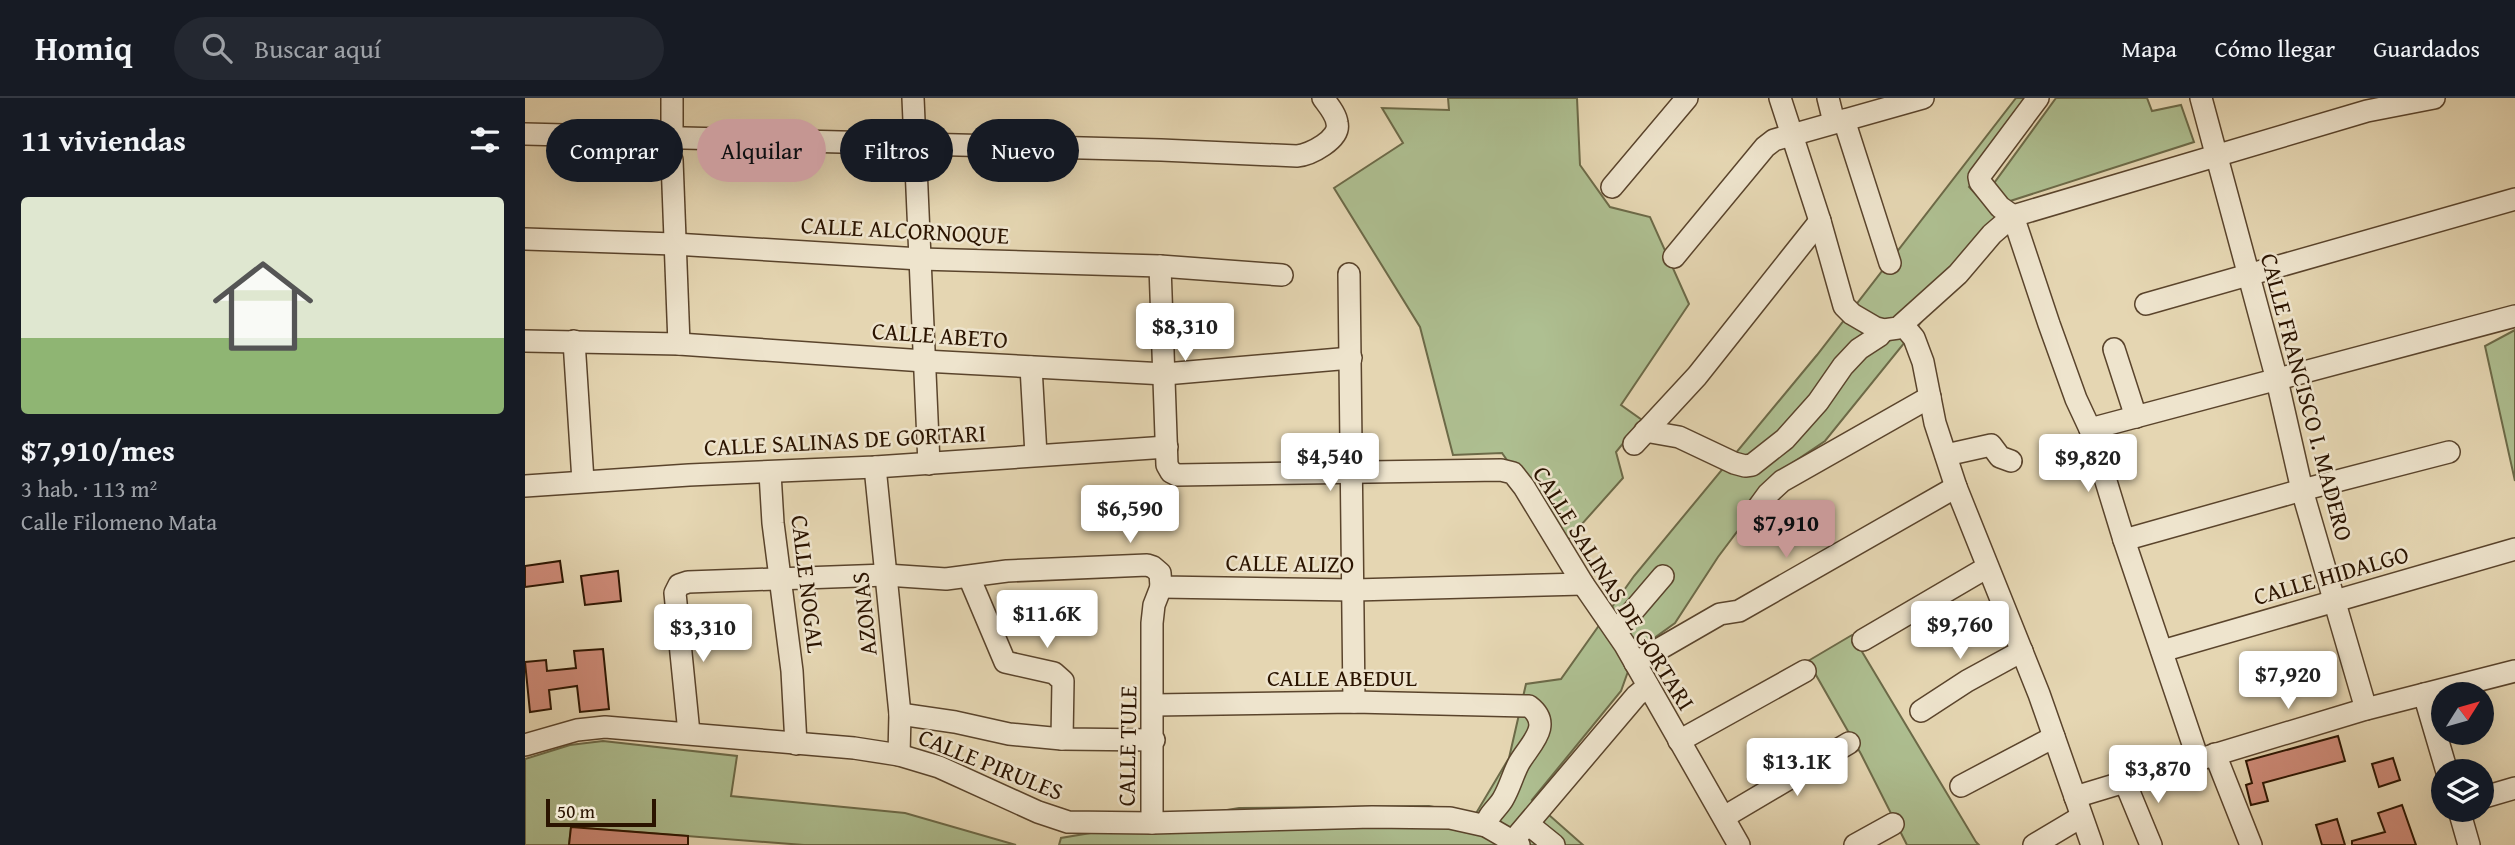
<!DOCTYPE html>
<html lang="es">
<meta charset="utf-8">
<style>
:root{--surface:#171b24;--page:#242831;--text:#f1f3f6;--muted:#9ea1a6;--line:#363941;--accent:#c59692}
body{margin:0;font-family:"Gentium Book Plus",serif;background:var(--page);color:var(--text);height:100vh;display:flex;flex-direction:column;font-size:26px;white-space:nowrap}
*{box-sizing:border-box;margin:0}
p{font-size:23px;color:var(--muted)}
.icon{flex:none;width:38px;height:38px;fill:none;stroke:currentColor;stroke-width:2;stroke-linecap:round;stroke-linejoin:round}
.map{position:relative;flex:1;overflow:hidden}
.sheet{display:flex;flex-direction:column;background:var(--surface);width:525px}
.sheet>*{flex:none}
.top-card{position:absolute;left:21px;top:21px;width:665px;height:63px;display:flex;gap:14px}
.needle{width:46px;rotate:53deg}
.buttons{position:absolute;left:1906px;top:584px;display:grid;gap:14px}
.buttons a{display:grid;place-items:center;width:63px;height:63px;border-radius:50%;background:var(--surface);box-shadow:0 7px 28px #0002;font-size:35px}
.scale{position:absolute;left:21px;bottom:18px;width:110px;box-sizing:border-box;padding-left:7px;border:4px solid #2b1400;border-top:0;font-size:19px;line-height:24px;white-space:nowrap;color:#2b1400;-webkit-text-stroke:5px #eee4cd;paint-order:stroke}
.price{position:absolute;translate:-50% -60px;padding:0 16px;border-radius:7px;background:#fff;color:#222;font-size:23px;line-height:46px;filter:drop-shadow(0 2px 4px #0008)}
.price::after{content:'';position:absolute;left:50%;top:42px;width:21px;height:16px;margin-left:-10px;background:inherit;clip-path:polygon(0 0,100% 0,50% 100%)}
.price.on{background:var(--accent);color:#111}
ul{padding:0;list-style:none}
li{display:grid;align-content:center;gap:14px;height:371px;padding:0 21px}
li+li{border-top:2px solid var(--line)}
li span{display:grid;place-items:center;height:217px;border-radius:7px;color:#555}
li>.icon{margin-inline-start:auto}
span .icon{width:126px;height:126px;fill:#fffc;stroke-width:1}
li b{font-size:30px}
h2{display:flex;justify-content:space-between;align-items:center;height:84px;padding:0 21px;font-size:30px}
.pill{padding:0 24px;border-radius:32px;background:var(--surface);box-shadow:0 7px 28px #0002;font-size:24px;line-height:63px}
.pill.on{background:var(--accent);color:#111}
header{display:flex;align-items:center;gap:42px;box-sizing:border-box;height:98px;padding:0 35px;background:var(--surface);border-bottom:2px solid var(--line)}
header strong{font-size:33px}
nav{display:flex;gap:38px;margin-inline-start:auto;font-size:24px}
.search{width:490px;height:63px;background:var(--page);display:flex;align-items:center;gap:18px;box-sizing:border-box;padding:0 24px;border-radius:38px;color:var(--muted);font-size:26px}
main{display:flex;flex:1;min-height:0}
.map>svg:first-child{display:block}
.green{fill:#aebf91;stroke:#6c6a48;stroke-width:2}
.building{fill:#cf8b79;stroke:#2b1400;stroke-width:2}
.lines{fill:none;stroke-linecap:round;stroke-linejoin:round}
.minor-casing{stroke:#5a442c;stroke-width:24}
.minor{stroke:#eee4cd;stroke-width:21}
.labels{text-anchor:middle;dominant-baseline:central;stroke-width:5;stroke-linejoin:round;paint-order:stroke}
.street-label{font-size:24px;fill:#2b1400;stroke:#eee4cd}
</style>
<header>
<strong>Homiq</strong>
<div class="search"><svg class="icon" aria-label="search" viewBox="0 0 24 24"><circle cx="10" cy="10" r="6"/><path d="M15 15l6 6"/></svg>Buscar aquí</div>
<nav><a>Mapa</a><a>Cómo llegar</a><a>Guardados</a></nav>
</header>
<main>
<section class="sheet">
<h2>11 viviendas<svg class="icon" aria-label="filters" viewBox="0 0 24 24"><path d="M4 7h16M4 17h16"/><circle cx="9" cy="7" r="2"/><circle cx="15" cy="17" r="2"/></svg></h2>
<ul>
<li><span style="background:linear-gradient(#dfe7d0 65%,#8fb573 0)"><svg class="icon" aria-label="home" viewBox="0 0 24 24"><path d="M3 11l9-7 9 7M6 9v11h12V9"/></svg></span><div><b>$7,910/mes</b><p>3 hab. · 113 m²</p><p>Calle Filomeno Mata</p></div></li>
</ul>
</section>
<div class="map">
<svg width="1990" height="747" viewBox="0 0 1990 747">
<rect width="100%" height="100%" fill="#e5d6b2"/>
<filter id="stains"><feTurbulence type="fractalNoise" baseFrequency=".00286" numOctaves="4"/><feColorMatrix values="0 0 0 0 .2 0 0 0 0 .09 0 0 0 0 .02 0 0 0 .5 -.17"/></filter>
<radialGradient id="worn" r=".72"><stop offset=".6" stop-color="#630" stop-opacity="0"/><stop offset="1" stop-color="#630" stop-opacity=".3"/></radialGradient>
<g class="green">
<path d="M923,0H1052L1055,67L1085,109L1125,119L1164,206L1096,307L1117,322L1091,354L1098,380L1040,445L977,355L928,357L895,229L809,90L878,45L857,10L924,12Z"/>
<path d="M1491,0H1513L1444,89L1477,124L1300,343L1260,370L1193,459L1150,525L1110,554L1096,593L1007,702L1058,747H534L536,740L714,710L904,708L950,717L984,660L1001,586L1036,581L1109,478L1292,257Z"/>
<path d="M1531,0H1622L1627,13L1656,7L1669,44L1482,104L1467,88Z"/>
<path d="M1990,232V383L1960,248Z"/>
<path d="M1327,537L1451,744L1454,747H1382L1336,656L1283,563Z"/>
<path d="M78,643L212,658L206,698L380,715L491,747H279L46,729L44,747H0V661L45,647Z"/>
</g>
<g class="building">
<path d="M35,463L38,484L0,489V468Z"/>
<path d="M93,473L96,503L60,507L56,478Z"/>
<path d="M78,551L84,611L55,614L52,588L24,592L26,611L5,614L0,564L21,562L22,573L51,570L49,553Z"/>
<path d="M1813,638L1820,663L1738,685L1743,703L1726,707L1721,687L1727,685L1721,663Z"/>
<path d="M1868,660L1875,682L1854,689L1847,666Z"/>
<path d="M1877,707L1891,747H1827V743L1860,734L1853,715Z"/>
<path d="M1812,721L1820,747H1797L1791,727Z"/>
<path d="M46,729L163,738V747H44Z"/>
</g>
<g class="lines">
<g class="minor-casing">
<g id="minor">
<path d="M147,0V41"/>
<path d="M388,0L404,366"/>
<path d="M1255,0L1295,123L1319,208L1327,216L1351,230L1359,232L1373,230L1433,176L1467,136L1488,118L1842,13L1909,0"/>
<path d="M1303,0L1309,24"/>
<path d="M1676,0L1752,282L1777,392L1841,611"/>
<path d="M1319,22L1365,165"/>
<path d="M0,36L636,52L772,58C785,57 816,41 812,25C811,16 803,7 798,0"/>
<path d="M147,62L154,246"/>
<path d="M1087,89L1162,0"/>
<path d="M1488,118L1524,226L1551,301L1565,331L1599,442L1673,661"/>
<path d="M1488,118L1475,109L1455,84L1454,79L1513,0"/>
<path d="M0,141L149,146L395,161L635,168L757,177"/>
<path d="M1149,159L1240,49L1249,42L1398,0"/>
<path d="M635,168L642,367L646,374L652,377L976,372L988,375L999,389L1058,486L1100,547L1214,747"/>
<path d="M824,176L829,604"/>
<path d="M1621,206L1990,101"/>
<path d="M1378,227L1389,240L1398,264L1410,325L1431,389L1514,596L1567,747"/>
<path d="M0,243L154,246L399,263L640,276L826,260"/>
<path d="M49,243L58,383"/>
<path d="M1589,251L1611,319"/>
<path d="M506,269L511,357"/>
<path d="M1565,331L1990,218"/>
<path d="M1120,333L1154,339L1209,365L1220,368L1227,367L1260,341L1293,304L1318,268L1334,251L1354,238L1359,232"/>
<path d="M1109,346L1172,278L1295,123"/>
<path d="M1421,357L1466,347L1475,359L1486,363"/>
<path d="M350,369L375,616L374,657"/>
<path d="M245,375L248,425L267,573L271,646"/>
<path d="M0,388L164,377L350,369L642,349"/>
<path d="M1224,422L1243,396L1257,383L1405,299"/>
<path d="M1599,442L1777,392L1924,354"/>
<path d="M444,479L480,564L529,575L538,583L537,641"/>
<path d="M1091,533L1138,478"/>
<path d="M1338,542L1461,470"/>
<path d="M1637,553L1990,451"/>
<path d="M1110,565L1195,516L1214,513L1431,389"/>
<path d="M1899,596L1922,674"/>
<path d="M629,607L829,604L1004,608C1029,627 1005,646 994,665C988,676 985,689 978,701C973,710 962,717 961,728"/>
<path d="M1396,613L1442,583L1497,553"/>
<path d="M375,616L430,624L484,636L537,641L629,642"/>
<path d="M164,635L150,495L154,487L163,484L361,477L421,481L482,473L622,467L628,469L635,475L636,489L829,492L1058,486"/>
<path d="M1154,643L1280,573"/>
<path d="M0,647L52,632L80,629L329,650L374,657L414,669L513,714L543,724L627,725L847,719L925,720L961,728L994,747"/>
<path d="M1690,656L1726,747"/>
<path d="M1600,684L1626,747"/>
<path d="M1436,688L1529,639"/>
<path d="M1550,699L1841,611L1990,573"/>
<path d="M1956,700L1990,690"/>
<path d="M1934,712L1944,747"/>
<path d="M1199,719L1324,645"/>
<path d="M627,725V525L629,507L636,489"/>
<path d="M1003,726L1029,747"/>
<path d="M988,743L1111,598L1123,588"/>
<path d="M1330,747L1368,726"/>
<path d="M1509,747L1556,719"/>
</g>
</g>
<use href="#minor" class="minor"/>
</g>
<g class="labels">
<g class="street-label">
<text transform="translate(380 132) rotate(3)">CALLE ALCORNOQUE</text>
<text transform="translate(415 237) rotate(4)">CALLE ABETO</text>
<text transform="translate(1782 299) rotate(75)">CALLE FRANCISCO I. MADERO</text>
<text transform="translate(320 342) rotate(-3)">CALLE SALINAS DE GORTARI</text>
<text transform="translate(765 465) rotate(1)">CALLE ALIZO</text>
<text transform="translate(1806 477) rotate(-16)">CALLE HIDALGO</text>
<text transform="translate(283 486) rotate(83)">CALLE NOGAL</text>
<text transform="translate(1089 490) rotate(58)">CALLE SALINAS DE GORTARI</text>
<text transform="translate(339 516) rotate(-96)">AZONAS</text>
<text x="817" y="579">CALLE ABEDUL</text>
<text transform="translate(602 648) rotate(-89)">CALLE TULE</text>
<text transform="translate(466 666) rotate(22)">CALLE PIRULES</text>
</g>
</g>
<rect width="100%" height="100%" filter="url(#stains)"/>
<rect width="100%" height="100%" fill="url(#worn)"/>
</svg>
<div class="buttons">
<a><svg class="needle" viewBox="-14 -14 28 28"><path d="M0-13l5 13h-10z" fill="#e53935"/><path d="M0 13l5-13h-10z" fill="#9ea1a6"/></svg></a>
<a><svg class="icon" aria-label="layers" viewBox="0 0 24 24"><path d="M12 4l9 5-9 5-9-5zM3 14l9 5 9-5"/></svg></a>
</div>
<div class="scale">50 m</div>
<b class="price" style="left:660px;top:265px">$8,310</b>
<b class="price" style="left:805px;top:395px">$4,540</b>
<b class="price" style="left:1563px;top:396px">$9,820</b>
<b class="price" style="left:605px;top:447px">$6,590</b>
<b class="price on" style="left:1261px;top:462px">$7,910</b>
<b class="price" style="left:522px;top:552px">$11.6K</b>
<b class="price" style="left:1435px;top:563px">$9,760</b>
<b class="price" style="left:178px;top:566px">$3,310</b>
<b class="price" style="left:1763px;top:613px">$7,920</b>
<b class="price" style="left:1272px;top:700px">$13.1K</b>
<b class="price" style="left:1633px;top:707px">$3,870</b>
<div class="top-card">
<a class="pill">Comprar</a>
<a class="pill on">Alquilar</a>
<a class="pill">Filtros</a>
<a class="pill">Nuevo</a>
</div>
</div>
</main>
